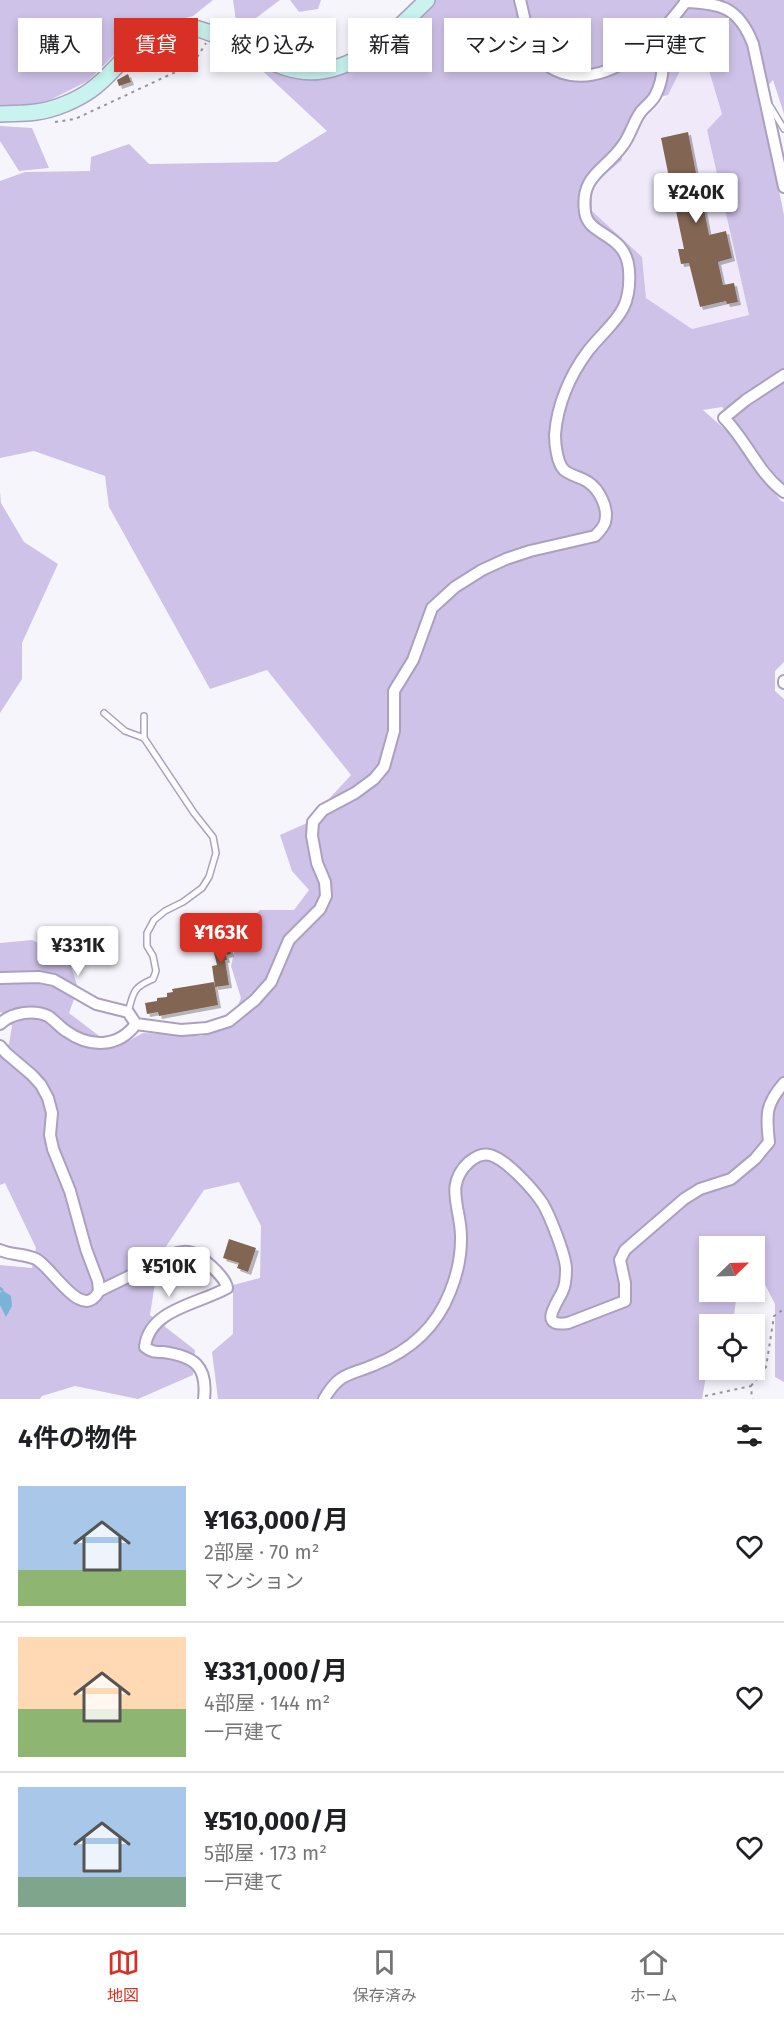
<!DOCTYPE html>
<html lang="ja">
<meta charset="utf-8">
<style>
:root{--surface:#fff;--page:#f6f6f6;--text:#202124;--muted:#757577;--line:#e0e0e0;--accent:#d93025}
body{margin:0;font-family:"Fira Sans","Noto Sans JP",sans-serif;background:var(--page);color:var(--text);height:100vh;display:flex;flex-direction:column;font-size:22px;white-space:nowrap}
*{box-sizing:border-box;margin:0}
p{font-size:20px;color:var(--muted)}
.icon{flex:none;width:33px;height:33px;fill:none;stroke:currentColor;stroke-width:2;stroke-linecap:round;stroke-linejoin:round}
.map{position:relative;height:1399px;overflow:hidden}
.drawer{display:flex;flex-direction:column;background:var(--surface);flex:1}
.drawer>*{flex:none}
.top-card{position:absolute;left:18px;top:18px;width:748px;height:54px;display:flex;gap:12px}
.needle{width:39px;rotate:67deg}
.controls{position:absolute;left:699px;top:1236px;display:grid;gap:12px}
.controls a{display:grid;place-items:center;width:66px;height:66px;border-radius:0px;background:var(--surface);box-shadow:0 3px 9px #0003;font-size:30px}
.price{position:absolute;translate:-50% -51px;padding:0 14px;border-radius:6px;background:#fff;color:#222;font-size:20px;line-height:39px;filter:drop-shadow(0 2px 3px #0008)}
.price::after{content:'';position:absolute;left:50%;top:36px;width:18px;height:14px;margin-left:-9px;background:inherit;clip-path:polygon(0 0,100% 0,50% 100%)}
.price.current{background:var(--accent);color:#fff}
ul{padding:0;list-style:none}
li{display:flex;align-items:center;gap:18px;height:150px;padding:0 18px}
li+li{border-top:2px solid var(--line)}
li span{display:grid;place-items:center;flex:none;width:168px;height:120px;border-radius:0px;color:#555}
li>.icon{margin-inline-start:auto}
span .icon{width:72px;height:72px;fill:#fffc;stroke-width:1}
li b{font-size:26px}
h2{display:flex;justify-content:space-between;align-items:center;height:72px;padding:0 18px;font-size:26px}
.tag{padding:0 21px;border-radius:0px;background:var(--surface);box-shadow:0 3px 9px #0003;font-size:21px;line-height:54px}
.tag.current{background:var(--accent);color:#fff}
.tab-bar{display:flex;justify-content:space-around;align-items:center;height:84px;border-top:2px solid var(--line);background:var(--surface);font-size:16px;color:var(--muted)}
.tab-bar a{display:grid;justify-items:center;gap:3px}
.tab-bar .current{color:var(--accent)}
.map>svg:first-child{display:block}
.built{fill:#efe9fa}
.green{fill:#cfc2e8;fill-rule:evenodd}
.water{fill:#7ab3d8}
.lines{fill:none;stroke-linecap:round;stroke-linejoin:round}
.stream{stroke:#7ab3d8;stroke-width:3}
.building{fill:#826552;filter:url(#shadow)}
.lane-casing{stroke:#aba0c0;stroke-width:8}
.street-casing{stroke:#aba0c0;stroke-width:14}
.secondary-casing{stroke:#aba0c0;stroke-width:18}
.path{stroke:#96939c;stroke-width:2;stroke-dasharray:3 4.5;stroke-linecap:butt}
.lane{stroke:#fff;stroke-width:5}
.street{stroke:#fff;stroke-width:10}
.secondary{stroke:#c8f3ee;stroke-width:15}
</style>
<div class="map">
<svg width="784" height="1399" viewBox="0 0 784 1399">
<defs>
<filter id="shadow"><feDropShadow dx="3" dy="3" stdDeviation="0" flood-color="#0004"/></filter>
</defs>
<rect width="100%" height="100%" fill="#f7f5fc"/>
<path class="built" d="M703,51L722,115L707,130L749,315L692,329L646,298L642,257L592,211V185L622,160L645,119L668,95L688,55Z"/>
<g class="green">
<path d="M0,0H213L193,16L138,31L88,81L44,103L0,106Z"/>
<path d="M233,0H280L252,21H236Z"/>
<path d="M290,0H321L318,9L299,12Z"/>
<path d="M435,0H784V114L773,80L761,94L763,113L784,215V484C761,461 744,432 722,407L703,410L728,432L781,501L784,502V662L775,671V691L784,699V1382L775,1377V1304L757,1269H755L754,1246H710V1292H737L733,1324H710L709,1359L702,1399H218L212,1352L233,1334V1285L260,1278L261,1226L239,1182L204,1190L159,1257L150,1315L195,1350L193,1375L138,1399L75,1386L42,1396L40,1399H0V1265L32,1268L36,1248L5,1183L0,1185V1050L9,1044L12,1026L1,1012L0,1013V943L32,940L68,957L78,988L69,1013L115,1048L143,1033L201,1036L229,1026L241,998L231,966L240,928L260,910H294L309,890L292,871L280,835L307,823L351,775L267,670L210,689L109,507L105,476L34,451L0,458V181L25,172L90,171L91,157L129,144L149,164L277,162L327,131L254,63L279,38L302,62L331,77L373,57ZM703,51L722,114L707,130L749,315L692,329L646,298L642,257L592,211V185L622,160L619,141L645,101L668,95L688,55Z"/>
<path d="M0,126L32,128L49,168L19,171L0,141Z"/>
<path d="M0,492L1,503L24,542L58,564L22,643V679L0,713Z"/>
</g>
<path class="water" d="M2,1290L11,1296L12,1306L6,1317L0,1305V1293Z"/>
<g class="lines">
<path class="stream" d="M0,1288L2,1290"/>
</g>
<g class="building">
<path d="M128,74L131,82L119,86L117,80Z"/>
<path d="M688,132L698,183L706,186L709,193L708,199L703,204L709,235L726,231L732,258L718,262L723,285L734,283L738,302L727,304L726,301L700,307L689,263L681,264L678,249H684L675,206L665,208L662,194L672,192L661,138Z"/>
<path d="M228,941L231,954L226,955L227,960H225L229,985L215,987L212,966L217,965L212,945Z"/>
<path d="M214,982L218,1005L159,1016L158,1012L147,1014L145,1003L157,1001V998L167,997V993L173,992L172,989Z"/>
<path d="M229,1239L256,1248L248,1272L237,1268L239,1263L223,1258Z"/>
</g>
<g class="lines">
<g class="lane-casing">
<g id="lane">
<path d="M770,106L784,129"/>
<path d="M104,713L125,731L144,738L194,813L213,837L216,853L209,877L202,888L183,902L165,911L154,920L147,933V946L153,956L156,971L153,979C132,988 134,992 128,1012"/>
<path d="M144,738V716"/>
</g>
</g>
<g class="street-casing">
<g id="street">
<path d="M520,0C525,18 527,42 539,57C547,67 558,73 571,75C619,82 661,35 687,0"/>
<path d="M685,2C722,3 739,8 753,44L784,187"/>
<path d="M784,375L746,400L724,418C747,441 758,473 784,492"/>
<path d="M784,681V683"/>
<path d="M0,978L39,977L54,980L96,1004L128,1012L136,1024L181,1030L207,1028L229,1021L255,1000L271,982L289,940L320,909L326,896L325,882L317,863L312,836L313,822L323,810L355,793L374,779L384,767L394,731V691L413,660L432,608L455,587L482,570L506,559L530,551L595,536C599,532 604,527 605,522C609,508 599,489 588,482C581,477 571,476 564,470C557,463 555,444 555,435C557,405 570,375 588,351C612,321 632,314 629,270C626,232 588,237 585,212C580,175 605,171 623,145C630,136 633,123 640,113C644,107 651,103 655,96C665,78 665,54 656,35"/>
<path d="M0,1024C11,1013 33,1009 48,1016C54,1020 60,1027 66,1031C90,1048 118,1048 136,1024"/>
<path d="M0,1046L6,1053L32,1075L41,1085L48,1098L52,1113L50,1135L53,1149L70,1191L86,1249L98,1281L99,1291"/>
<path d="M0,1250C11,1255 25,1254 36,1259C53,1268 82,1323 99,1291L177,1253C181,1253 184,1251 188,1252C199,1253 226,1277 227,1288C199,1304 149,1309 145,1347C151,1352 155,1352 163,1352C193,1356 208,1365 204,1399"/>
<path d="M324,1399C340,1372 348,1376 374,1365C410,1351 436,1328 450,1292C457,1275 461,1257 461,1239C462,1209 443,1186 469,1162C475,1157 483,1153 490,1155C506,1159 534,1190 543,1204C550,1216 565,1254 566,1268C566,1274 566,1284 563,1290C559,1301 536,1328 568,1323L625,1301V1283L620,1260L625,1250L684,1199L700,1189L731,1179L755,1159L769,1142C766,1115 765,1105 784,1083"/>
</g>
</g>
<g class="secondary-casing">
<path id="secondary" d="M0,114C12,113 24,114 36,112C54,110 77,100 91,90C119,70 133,38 169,29C192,23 208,32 229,41C248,50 267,62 287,68C344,86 390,36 427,0"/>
</g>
<g class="path">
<path d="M55,122L75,119L182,69L196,59L206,43"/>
<path d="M751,1386L766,1367L774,1316L784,1309"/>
<path d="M705,1396L751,1386L752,1399"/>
</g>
<use href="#lane" class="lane"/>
<use href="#street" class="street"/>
<use href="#secondary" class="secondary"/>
</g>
</svg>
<div class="controls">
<a><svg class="needle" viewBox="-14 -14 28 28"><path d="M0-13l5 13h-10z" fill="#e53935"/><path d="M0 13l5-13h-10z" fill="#757577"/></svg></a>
<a><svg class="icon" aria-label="locate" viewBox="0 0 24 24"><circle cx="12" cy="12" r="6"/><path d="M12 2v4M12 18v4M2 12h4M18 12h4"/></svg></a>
</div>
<b class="price" style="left:696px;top:224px">¥240K</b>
<b class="price current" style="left:221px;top:964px">¥163K</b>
<b class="price" style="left:78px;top:977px">¥331K</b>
<b class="price" style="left:169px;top:1298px">¥510K</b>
<div class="top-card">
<a class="tag">購入</a>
<a class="tag current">賃貸</a>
<a class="tag">絞り込み</a>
<a class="tag">新着</a>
<a class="tag">マンション</a>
<a class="tag">一戸建て</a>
</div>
</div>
<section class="drawer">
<h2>4件の物件<svg class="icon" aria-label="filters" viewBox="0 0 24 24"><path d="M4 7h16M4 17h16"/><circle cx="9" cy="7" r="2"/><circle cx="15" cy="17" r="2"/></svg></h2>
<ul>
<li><span style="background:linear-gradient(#a9c7e8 70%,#8fb573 0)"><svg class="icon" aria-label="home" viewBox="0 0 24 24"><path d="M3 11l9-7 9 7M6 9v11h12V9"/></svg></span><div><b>¥163,000/月</b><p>2部屋 · 70 m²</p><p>マンション</p></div><svg class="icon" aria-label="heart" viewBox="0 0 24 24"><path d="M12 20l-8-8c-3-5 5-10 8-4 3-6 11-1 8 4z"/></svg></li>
<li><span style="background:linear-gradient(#ffd9b3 60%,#8fb573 0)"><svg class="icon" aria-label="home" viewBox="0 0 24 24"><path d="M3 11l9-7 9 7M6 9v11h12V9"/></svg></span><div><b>¥331,000/月</b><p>4部屋 · 144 m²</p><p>一戸建て</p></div><svg class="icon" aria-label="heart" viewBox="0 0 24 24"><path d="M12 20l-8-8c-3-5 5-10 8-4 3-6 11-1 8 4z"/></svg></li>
<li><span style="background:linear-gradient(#a9c7e8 75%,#7fa58c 0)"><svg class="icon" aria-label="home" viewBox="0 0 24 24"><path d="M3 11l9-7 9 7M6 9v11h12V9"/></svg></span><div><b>¥510,000/月</b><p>5部屋 · 173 m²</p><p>一戸建て</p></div><svg class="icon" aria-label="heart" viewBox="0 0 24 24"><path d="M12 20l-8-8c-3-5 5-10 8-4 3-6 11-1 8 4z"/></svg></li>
</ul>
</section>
<nav class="tab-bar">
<a class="current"><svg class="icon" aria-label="map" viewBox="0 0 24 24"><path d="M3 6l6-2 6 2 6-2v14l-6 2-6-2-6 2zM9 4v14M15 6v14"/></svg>地図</a>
<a><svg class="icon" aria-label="saved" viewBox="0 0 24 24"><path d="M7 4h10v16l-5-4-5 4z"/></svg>保存済み</a>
<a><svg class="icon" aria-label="home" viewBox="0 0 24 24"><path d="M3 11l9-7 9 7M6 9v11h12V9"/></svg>ホーム</a>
</nav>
